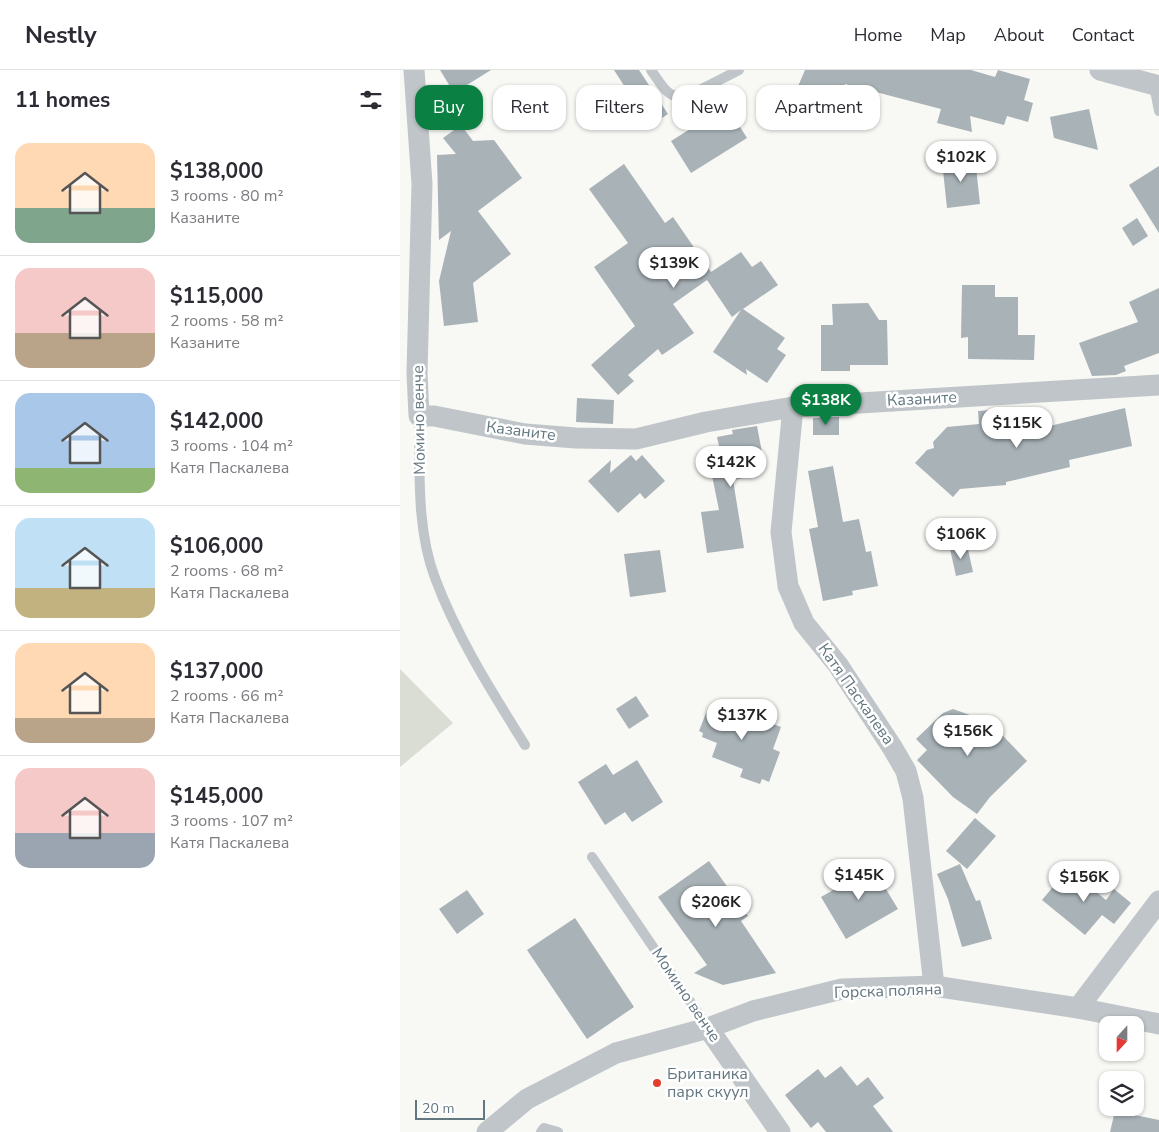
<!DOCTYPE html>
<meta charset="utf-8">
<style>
:root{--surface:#fff;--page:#f7f7f7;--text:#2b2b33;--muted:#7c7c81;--line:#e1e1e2;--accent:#0b8043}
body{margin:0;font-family:"Nunito Sans",sans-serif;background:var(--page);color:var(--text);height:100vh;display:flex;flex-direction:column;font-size:19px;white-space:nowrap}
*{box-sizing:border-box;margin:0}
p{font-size:16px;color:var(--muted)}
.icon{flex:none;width:28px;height:28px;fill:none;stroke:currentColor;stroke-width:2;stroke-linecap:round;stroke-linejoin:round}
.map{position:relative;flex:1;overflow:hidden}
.details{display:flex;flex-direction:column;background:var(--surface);width:400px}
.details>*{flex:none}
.banner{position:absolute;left:15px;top:15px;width:475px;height:45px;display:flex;gap:10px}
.needle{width:32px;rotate:201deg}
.tools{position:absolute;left:699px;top:946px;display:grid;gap:10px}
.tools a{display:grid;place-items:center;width:45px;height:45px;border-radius:10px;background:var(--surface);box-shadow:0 1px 4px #0004;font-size:25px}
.scale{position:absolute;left:15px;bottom:12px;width:70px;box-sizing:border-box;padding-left:5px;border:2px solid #637780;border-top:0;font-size:14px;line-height:18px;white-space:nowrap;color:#637780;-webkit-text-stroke:4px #fff;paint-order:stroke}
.price{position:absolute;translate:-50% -42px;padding:0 11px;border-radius:18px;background:#fff;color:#222;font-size:16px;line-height:32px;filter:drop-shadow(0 1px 2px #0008)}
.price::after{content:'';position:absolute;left:50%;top:30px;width:15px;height:11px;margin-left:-8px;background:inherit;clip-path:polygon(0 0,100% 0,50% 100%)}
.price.on{background:var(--accent);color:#fff}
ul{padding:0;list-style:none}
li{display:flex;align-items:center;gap:15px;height:125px;padding:0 15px}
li+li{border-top:1px solid var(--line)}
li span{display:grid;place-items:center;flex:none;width:140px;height:100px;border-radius:15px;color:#555}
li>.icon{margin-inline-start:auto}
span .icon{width:60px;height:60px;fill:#fffc;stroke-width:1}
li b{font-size:21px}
h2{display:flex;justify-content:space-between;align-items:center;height:60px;padding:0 15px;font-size:21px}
.pill{padding:0 18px;border-radius:15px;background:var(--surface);box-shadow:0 1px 4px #0004;font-size:18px;line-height:45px}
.pill.on{background:var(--accent);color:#fff}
header{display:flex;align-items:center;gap:30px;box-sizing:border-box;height:70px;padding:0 25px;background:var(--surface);border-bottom:1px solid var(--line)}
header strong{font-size:24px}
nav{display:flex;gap:28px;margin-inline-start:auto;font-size:18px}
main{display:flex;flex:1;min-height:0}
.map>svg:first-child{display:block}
.green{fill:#d9ddd4}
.building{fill:#a8b2b7}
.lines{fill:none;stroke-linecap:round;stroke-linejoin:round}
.service{stroke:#bfc5c8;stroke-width:10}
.minor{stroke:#bfc5c8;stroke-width:21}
.poi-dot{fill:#e43d2a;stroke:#fff;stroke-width:2}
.labels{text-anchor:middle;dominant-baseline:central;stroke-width:5;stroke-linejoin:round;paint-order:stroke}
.street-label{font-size:16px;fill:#637780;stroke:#fff}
.poi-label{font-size:16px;fill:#637780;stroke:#fff;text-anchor:start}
</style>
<header>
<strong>Nestly</strong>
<nav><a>Home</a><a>Map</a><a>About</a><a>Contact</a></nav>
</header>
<main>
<section class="details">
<h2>11 homes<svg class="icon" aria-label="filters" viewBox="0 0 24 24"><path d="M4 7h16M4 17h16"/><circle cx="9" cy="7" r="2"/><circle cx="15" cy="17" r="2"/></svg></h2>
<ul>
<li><span style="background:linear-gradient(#ffd9b3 65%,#7fa58c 0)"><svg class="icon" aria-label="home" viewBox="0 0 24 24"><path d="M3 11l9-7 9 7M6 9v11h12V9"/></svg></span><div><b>$138,000</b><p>3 rooms · 80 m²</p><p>Казаните</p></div></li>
<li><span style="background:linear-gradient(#f6c9c9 65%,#b9a48a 0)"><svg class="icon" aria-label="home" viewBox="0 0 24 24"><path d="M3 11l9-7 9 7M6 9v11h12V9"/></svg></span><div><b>$115,000</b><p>2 rooms · 58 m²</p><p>Казаните</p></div></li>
<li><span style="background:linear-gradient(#a9c7e8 75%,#8fb573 0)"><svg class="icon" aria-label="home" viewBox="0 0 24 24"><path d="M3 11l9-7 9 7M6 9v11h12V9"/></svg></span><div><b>$142,000</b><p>3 rooms · 104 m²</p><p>Катя Паскалева</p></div></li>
<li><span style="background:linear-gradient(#bfe0f5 70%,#c2b280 0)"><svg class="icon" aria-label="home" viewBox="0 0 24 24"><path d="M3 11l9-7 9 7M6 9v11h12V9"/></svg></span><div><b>$106,000</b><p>2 rooms · 68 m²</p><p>Катя Паскалева</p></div></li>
<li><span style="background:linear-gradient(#ffd9b3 75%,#b9a48a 0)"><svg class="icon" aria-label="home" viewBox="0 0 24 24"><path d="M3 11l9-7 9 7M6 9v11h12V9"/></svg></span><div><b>$137,000</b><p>2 rooms · 66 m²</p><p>Катя Паскалева</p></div></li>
<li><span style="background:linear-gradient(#f6c9c9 65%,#9aa5b1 0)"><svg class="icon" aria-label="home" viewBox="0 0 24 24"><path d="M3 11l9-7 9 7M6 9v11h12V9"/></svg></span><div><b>$145,000</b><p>3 rooms · 107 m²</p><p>Катя Паскалева</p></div></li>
</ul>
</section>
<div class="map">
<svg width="759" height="1062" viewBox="0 0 759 1062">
<rect width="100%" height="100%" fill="#f8f8f5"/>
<path class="green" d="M0,599L53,653L0,697Z"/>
<g class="building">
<path d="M40,0H91L54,23Z"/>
<path d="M214,0H239L268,44L250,56Z"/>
<path d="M405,0H571L595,7L598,0L630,9L624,30L633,33L628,52L607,46L604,55L570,46L572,62L537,53L541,39L445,14L436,37L396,21Z"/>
<path d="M327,36L347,68L291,103L271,71Z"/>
<path d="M689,39L698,80L654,68L650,47Z"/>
<path d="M61,55L73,71L94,70L122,108L78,141L111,184L73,213L78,252L44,256L39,211L51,161L39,170L37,85L56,84L43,68Z"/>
<path d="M575,88L580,134L547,138L542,91Z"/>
<path d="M224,94L265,153L273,147L311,202L341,182L352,197L361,191L378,215L343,239L385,268L377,279L386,285L367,313L346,299L347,305L313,282L341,240L332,247L307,210L273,234L294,263L262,285L258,279L228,305L234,311L218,325L191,295L235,256L194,197L228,173L189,119Z"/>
<path d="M759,96V163L729,115Z"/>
<path d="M737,148L748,166L733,176L722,158Z"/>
<path d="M562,215H595V227H618V265H635L634,290L568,289V267L561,268Z"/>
<path d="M759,218V283L724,296L726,301L716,305L692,306L679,273L738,252L729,232Z"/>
<path d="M468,233L479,250H487L488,295H450V301H421V255H433L432,234Z"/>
<path d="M177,328L214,330L213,354L176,352Z"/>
<path d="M725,338L732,376L669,390L670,397L606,412V415L560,419L553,427L515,393L527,380L534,378L533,372L547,357L579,354L578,341L603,339L609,360L632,356L633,360Z"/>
<path d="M439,347V365H413V348Z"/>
<path d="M357,356L364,393L358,405L333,410L344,478L307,483L301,442L319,440L309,391L322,389L317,367L333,364L332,360Z"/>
<path d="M231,385L236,391L242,385L265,411L245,429L240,423L218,443L188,411L211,390L210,403Z"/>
<path d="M433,396L443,452L459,449L466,482L471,481L478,516L452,521L453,525L423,531L409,459L418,457L408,401Z"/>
<path d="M567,475L573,502L556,506L550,479Z"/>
<path d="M260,480L266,522L230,527L224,484Z"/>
<path d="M236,626L249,646L229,659L216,639Z"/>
<path d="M315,632L381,657L373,679L380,682L369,712L362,709L360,714L340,707L343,699L312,687L317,673L302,667L303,663L299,661L308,638L312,640Z"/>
<path d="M553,639L581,649L584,646L627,691L590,727L577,744L553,727L517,690L527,680L516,669L543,643Z"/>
<path d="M237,690L263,732L232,752L225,742L205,755L178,712L206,694L213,705Z"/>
<path d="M575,748L596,766L567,799L546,781Z"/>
<path d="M309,791L348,846L341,851L376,903L323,915L294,903L307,895L258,827Z"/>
<path d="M470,793L498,839L446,869L421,827L435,819L433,815Z"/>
<path d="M560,794L576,831L580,830L592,869L562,877L548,829L537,804Z"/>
<path d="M668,799L706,830L714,819L731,833L714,854L702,845L685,865L642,830Z"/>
<path d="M67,820L84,844L57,864L39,839Z"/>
<path d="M175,848L234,937L187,969L127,880Z"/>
<path d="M441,996L457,1016L468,1007L484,1028L473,1036L493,1062H426L418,1052L411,1058L385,1025L418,999L425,1008Z"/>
<path d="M715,1041L759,1050V1062H710Z"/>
</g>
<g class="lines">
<g class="service">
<path d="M251,0C261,14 268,31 288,26L339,0"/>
<path d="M754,15L759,41"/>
<path d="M19,346C20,398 16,458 35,508C57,567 92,622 125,675"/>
<path d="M192,787L308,958"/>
<path d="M141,1062L144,1058L158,1062"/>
</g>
<g class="minor">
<path d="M14,0L22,114L17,303L19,346H34L125,364L176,368L236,369L306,352L393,337L759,315"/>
<path d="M700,0L759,16"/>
<path d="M393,337L381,462L388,516L404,553L438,595L492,677L506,701L513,728L534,916"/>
<path d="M678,938L759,831"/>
<path d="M308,958L380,1062"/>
<path d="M87,1062L127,1029L216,983L308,958L353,941L442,919L534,916L678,938L759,954"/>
</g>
</g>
<circle class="poi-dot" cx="257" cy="1013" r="5"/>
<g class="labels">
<g class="street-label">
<text transform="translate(522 329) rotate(-3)">Казаните</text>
<text transform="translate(19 350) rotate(-91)">Момино венче</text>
<text transform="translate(121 361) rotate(7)">Казаните</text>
<text transform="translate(456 624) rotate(55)">Катя Паскалева</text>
<text transform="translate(488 921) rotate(-2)">Горска поляна</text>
<text transform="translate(286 925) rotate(56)">Момино венче</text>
</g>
<g class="poi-label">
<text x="267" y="1004">Британика<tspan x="267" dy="18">парк скуул</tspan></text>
</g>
</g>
</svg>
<div class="tools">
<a><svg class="needle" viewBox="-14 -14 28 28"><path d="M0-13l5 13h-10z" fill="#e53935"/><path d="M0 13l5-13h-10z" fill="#7c7c81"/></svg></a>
<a><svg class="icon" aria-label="layers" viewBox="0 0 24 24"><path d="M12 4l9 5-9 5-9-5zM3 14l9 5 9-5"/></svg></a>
</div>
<div class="scale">20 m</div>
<b class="price" style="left:561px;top:113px">$102K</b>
<b class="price" style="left:274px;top:219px">$139K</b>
<b class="price on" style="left:426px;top:356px">$138K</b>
<b class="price" style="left:617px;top:379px">$115K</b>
<b class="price" style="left:331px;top:418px">$142K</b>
<b class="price" style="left:561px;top:490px">$106K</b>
<b class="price" style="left:342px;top:671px">$137K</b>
<b class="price" style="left:568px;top:687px">$156K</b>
<b class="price" style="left:459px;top:831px">$145K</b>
<b class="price" style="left:684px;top:833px">$156K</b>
<b class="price" style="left:316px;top:858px">$206K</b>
<div class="banner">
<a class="pill on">Buy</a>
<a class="pill">Rent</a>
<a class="pill">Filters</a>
<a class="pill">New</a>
<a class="pill">Apartment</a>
</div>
</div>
</main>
